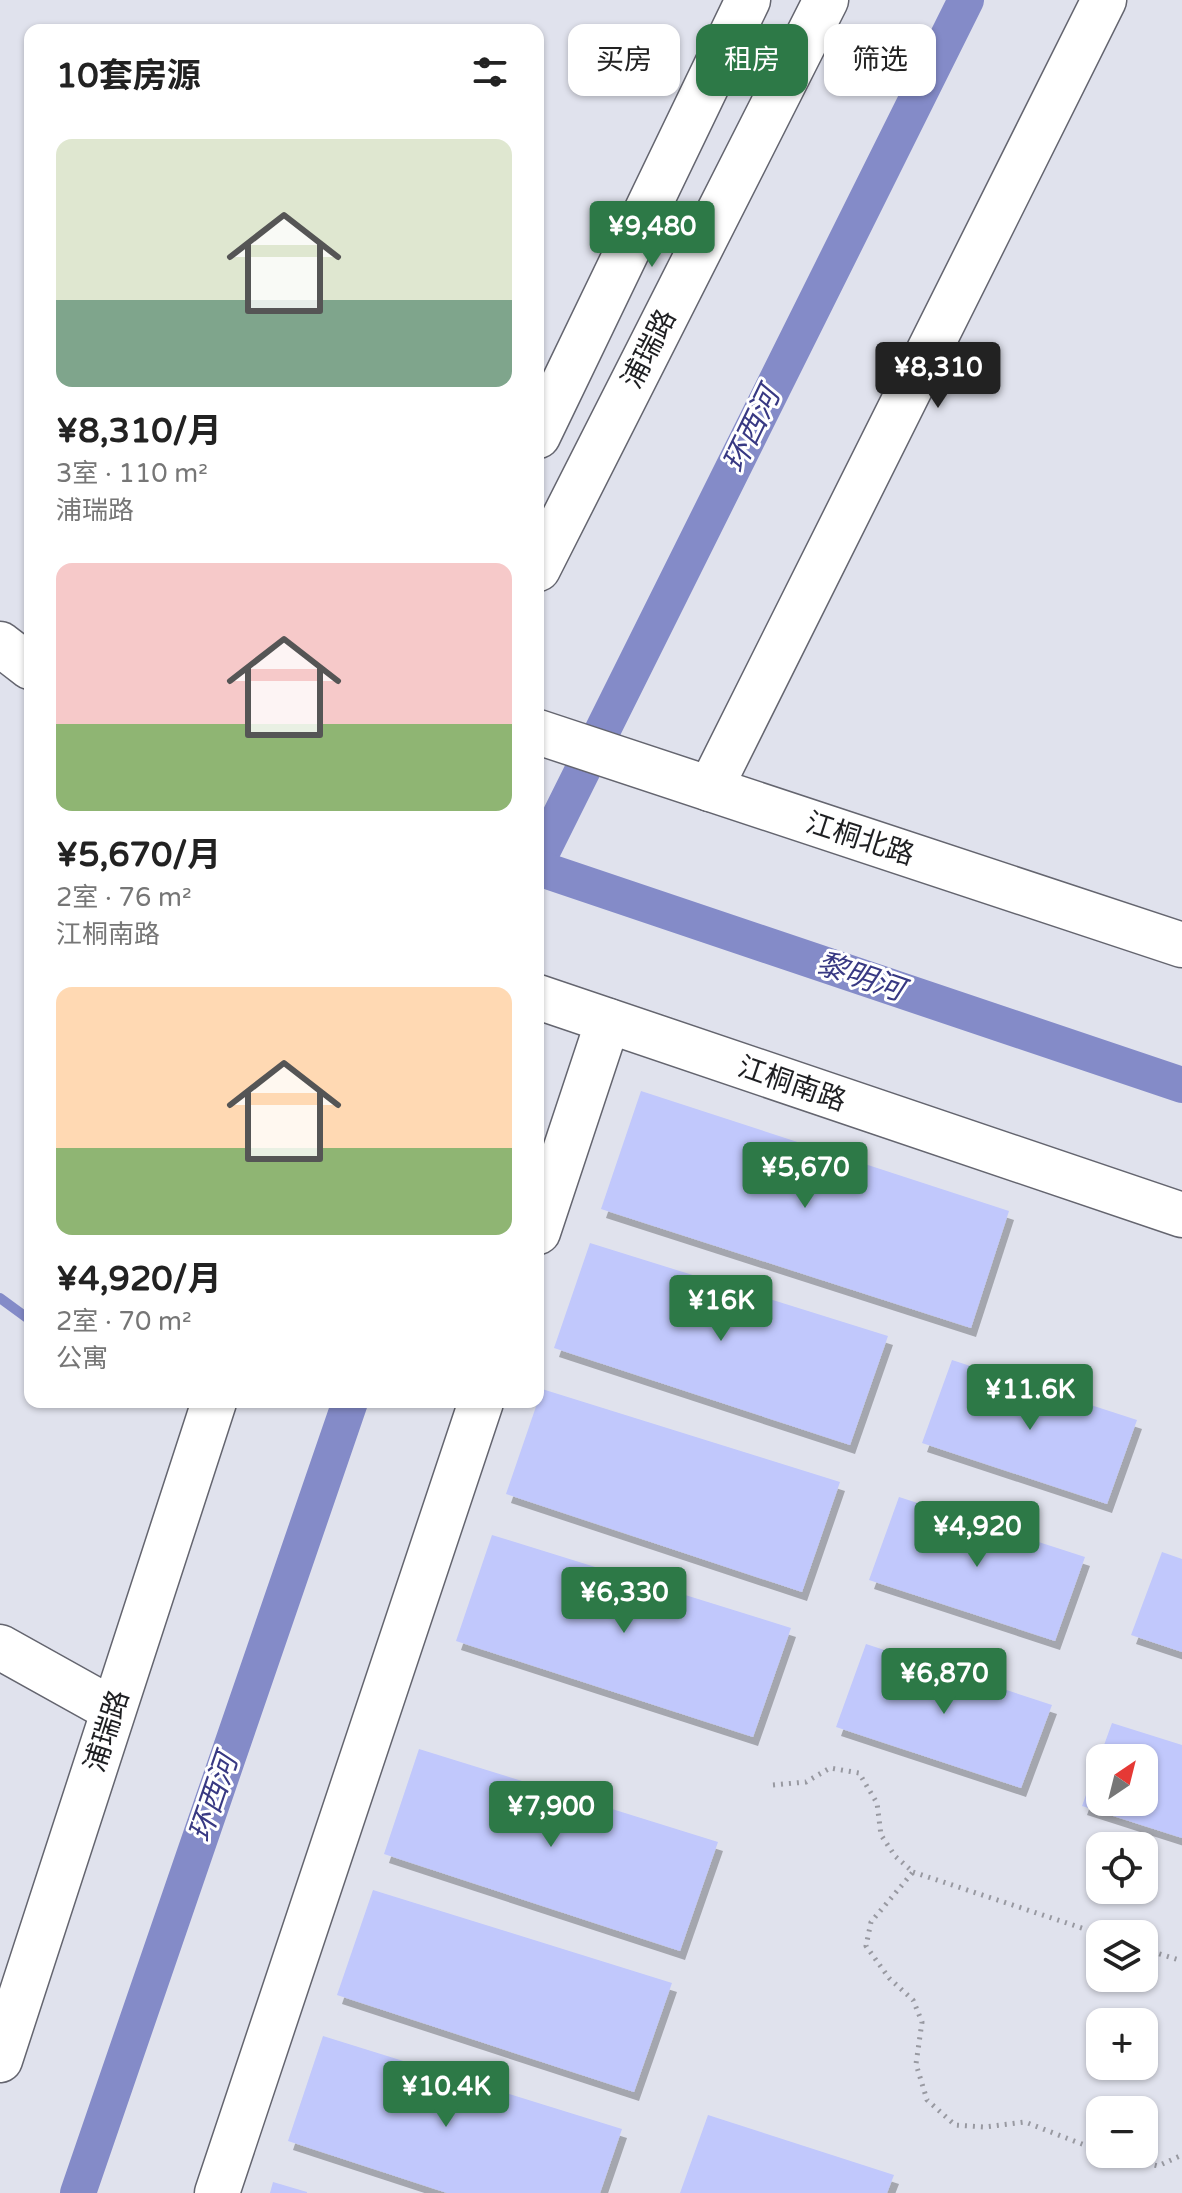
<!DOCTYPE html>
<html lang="zh">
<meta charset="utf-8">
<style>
:root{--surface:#fff;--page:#f2f2f2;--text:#222;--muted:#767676;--accent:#2d7947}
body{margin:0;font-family:"Varela Round","Noto Sans SC",sans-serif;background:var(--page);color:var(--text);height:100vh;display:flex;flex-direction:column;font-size:30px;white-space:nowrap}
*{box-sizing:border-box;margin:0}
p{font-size:26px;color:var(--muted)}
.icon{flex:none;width:44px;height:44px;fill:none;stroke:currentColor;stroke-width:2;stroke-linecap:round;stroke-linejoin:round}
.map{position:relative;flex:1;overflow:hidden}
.sheet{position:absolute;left:24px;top:24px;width:520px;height:1384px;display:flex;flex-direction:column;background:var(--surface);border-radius:16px;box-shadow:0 2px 6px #0004}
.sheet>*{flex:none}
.top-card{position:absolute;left:568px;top:24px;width:494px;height:72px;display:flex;gap:16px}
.needle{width:52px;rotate:35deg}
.controls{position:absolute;left:1086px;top:1744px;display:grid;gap:16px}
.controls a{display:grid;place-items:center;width:72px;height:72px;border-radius:16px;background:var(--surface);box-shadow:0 2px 6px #0004;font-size:40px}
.price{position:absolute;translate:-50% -68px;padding:0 18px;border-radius:8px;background:var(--accent);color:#fff;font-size:26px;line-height:52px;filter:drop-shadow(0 2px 4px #0008)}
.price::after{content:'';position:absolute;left:50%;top:48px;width:24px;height:18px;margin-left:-12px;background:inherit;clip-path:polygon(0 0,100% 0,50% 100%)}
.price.current{background:#222;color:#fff}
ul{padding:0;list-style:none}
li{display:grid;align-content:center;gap:16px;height:424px;padding:0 32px}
li span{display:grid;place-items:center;height:248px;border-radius:16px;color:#555}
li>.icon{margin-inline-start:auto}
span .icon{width:144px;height:144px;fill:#fffc;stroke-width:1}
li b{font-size:34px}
h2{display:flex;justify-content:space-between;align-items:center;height:96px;padding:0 32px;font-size:34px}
.tag{padding:0 28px;border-radius:16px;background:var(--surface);box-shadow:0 2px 6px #0004;font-size:28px;line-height:72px}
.tag.current{background:var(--accent);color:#fff}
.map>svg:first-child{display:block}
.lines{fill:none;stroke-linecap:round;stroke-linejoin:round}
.stream{stroke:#848bc8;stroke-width:10}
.canal{stroke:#848bc8;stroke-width:36}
.building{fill:#c1c8fc;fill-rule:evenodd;filter:url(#shadow)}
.minor-casing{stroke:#64656f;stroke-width:47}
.path{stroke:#9899a1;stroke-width:5;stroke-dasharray:2 6;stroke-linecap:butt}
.minor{stroke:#fff;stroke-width:44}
.labels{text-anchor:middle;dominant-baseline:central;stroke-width:6;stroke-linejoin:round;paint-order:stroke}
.street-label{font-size:28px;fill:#1e1f22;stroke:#fff}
.water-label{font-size:30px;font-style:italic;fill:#383983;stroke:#fff}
</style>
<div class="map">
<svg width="1182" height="2193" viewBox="0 0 1182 2193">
<defs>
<filter id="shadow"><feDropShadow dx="5" dy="9" stdDeviation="0" flood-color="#0004"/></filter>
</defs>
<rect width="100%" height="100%" fill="#e0e2ed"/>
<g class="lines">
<path class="stream" d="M0,1298L30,1320"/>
<g class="canal">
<path d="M538,860L966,0"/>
<path d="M538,868L1182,1085"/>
<path d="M78,2193L350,1402"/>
</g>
</g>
<g class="building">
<path d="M641,1091L1009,1211L971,1328L601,1209Z"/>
<path d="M590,1243L888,1336L850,1445L554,1348Z"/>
<path d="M952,1360L1137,1420L1107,1504L922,1443Z"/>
<path d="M542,1389L840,1482L802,1592L506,1494Z"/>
<path d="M899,1497L1085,1557L1055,1641L869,1580Z"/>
<path d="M492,1535L791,1628L753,1737L456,1641Z"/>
<path d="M1162,1552L1182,1559V1652L1131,1635Z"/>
<path d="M866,1644L1052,1705L1021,1788L836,1727Z"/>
<path d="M1112,1723L1182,1745V1838L1082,1806ZM1100,1758H1144V1802H1100Z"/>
<path d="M419,1749L718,1842L680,1951L384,1854Z"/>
<path d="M373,1890L672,1983L634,2092L337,1995Z"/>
<path d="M323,2036L622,2129L600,2193H447L288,2141Z"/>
<path d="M708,2115L894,2175L887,2193H680Z"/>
<path d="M273,2182L307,2192V2193H270Z"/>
</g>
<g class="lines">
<g class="minor-casing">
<g id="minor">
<path d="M538,436L748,0"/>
<path d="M538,569L826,0"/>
<path d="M0,644L30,667"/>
<path d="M538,732L1182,945"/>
<path d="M710,789L1104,0"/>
<path d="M538,997L1182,1215"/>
<path d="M538,1232L608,1021"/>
<path d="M0,1647L113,1710"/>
<path d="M0,2060L214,1402"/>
<path d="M217,2193L481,1402"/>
</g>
</g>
<g class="path">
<path d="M773,1785L806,1782L830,1768L859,1773L877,1803L881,1835L895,1856L913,1872L871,1922L866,1946L889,1978L913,2000L922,2022L916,2064L927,2100L955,2125L984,2127L1025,2122L1100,2151"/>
<path d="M913,1872L1100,1934"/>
<path d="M1144,1949L1182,1961"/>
<path d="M1108,2154L1158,2166L1182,2155"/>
</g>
<use href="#minor" class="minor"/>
</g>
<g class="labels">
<g class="street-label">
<text transform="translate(649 349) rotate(-63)">浦瑞路</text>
<text transform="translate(860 839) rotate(18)">江桐北路</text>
<text transform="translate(792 1084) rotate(19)">江桐南路</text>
<text transform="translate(107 1731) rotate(-72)">浦瑞路</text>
</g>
<g class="water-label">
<text transform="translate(752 430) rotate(-64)">环西河</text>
<text transform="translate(860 977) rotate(19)">黎明河</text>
<text transform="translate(214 1798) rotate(-71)">环西河</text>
</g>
</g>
</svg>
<div class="controls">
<a><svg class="needle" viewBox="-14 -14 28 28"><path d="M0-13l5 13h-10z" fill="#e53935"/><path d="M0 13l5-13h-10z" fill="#767676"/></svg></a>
<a><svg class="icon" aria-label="locate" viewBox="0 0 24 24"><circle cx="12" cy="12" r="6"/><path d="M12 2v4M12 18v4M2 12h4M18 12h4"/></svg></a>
<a><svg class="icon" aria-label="layers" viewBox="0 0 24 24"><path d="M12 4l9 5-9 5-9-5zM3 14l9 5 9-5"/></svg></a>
<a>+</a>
<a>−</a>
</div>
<b class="price" style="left:652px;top:269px">¥9,480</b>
<b class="price current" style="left:938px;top:410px">¥8,310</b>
<b class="price" style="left:805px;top:1210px">¥5,670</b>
<b class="price" style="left:721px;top:1343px">¥16K</b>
<b class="price" style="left:1030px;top:1432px">¥11.6K</b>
<b class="price" style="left:977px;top:1569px">¥4,920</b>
<b class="price" style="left:624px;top:1635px">¥6,330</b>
<b class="price" style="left:944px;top:1716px">¥6,870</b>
<b class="price" style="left:551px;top:1849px">¥7,900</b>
<b class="price" style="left:446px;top:2129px">¥10.4K</b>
<div class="top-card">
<a class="tag">买房</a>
<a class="tag current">租房</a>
<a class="tag">筛选</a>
</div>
<section class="sheet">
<h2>10套房源<svg class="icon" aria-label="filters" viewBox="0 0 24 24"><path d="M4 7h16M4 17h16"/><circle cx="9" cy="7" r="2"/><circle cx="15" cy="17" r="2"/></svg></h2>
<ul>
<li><span style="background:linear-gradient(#dfe7d0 65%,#7fa58c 0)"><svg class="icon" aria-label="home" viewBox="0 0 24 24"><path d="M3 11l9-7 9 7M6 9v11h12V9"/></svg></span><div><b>¥8,310/月</b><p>3室 · 110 m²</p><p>浦瑞路</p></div></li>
<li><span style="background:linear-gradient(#f6c9c9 65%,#8fb573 0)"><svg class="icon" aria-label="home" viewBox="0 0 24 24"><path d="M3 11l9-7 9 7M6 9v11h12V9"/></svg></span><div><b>¥5,670/月</b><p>2室 · 76 m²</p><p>江桐南路</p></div></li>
<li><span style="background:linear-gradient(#ffd9b3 65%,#8fb573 0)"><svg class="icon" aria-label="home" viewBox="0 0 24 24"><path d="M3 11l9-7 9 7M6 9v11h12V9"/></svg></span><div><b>¥4,920/月</b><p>2室 · 70 m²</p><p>公寓</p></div></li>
</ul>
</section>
</div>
